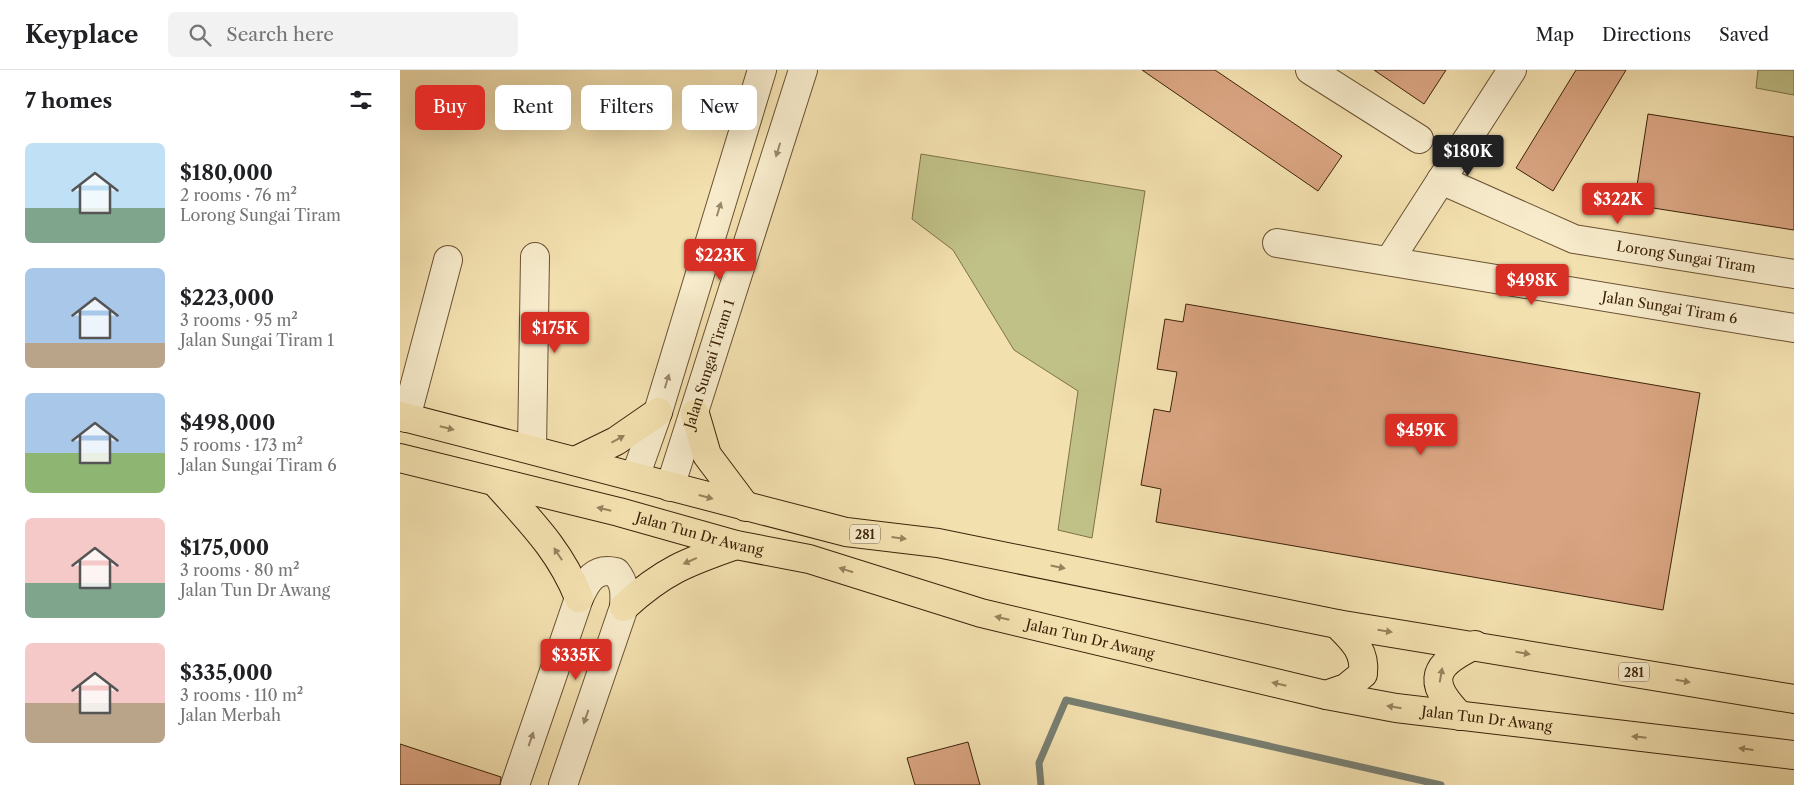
<!DOCTYPE html>
<meta charset="utf-8">
<style>
:root{--surface:#fff;--page:#f2f2f2;--text:#202124;--muted:#757577;--line:#e0e0e0;--accent:#d93025}
body{margin:0;font-family:"Libre Caslon Text",serif;background:var(--page);color:var(--text);height:100vh;display:flex;flex-direction:column;font-size:19px;white-space:nowrap}
*{box-sizing:border-box;margin:0}
p{font-size:16px;color:var(--muted)}
.icon{flex:none;width:28px;height:28px;fill:none;stroke:currentColor;stroke-width:2;stroke-linecap:round;stroke-linejoin:round}
.map{position:relative;flex:1;overflow:hidden}
.panel{display:flex;flex-direction:column;background:var(--surface);width:400px}
.panel>*{flex:none}
.top-card{position:absolute;left:15px;top:15px;width:475px;height:45px;display:flex;gap:10px}
.price{position:absolute;translate:-50% -42px;padding:0 11px;border-radius:5px;background:var(--accent);color:#fff;font-size:16px;line-height:32px;filter:drop-shadow(0 1px 2px #0008)}
.price::after{content:'';position:absolute;left:50%;top:30px;width:15px;height:11px;margin-left:-8px;background:inherit;clip-path:polygon(0 0,100% 0,50% 100%)}
.price.selected{background:#222;color:#fff}
ul{padding:0;list-style:none}
li{display:flex;align-items:center;gap:15px;height:125px;padding:0 25px}
li span{display:grid;place-items:center;flex:none;width:140px;height:100px;border-radius:8px;color:#555}
li>.icon{margin-inline-start:auto}
span .icon{width:60px;height:60px;fill:#fffc;stroke-width:1}
li b{font-size:21px}
h2{display:flex;justify-content:space-between;align-items:center;height:60px;padding:0 25px;font-size:21px}
.tag{padding:0 18px;border-radius:8px;background:var(--surface);box-shadow:0 5px 20px #0002;font-size:18px;line-height:45px}
.tag.selected{background:var(--accent);color:#fff}
header{display:flex;align-items:center;gap:30px;box-sizing:border-box;height:70px;padding:0 25px;background:var(--surface);border-bottom:1px solid var(--line)}
header strong{font-size:24px}
nav{display:flex;gap:28px;margin-inline-start:auto;font-size:18px}
.search{width:350px;height:45px;background:var(--page);display:flex;align-items:center;gap:12px;box-sizing:border-box;padding:0 18px;border-radius:8px;color:var(--muted);font-size:19px}
main{display:flex;flex:1;min-height:0}
.map>svg:first-child{display:block}
.green{fill:#c0c187;stroke:#7e7248}
.lines{fill:none;stroke-linecap:round;stroke-linejoin:round}
.stream{stroke:#787e71;stroke-width:7}
.building{fill:#d9a481;stroke:#3d2309}
.minor-casing{stroke:#6a5232;stroke-width:30}
.major-casing{stroke:#3d2309;stroke-width:30}
.minor{stroke:#f7ebcb;stroke-width:28}
.major{stroke:#f3e0af;stroke-width:28}
.oneway{fill:#9a876a}
.oneway2{fill:#98825c}
.labels{text-anchor:middle;dominant-baseline:central;stroke-width:4;stroke-linejoin:round;paint-order:stroke}
.shield{fill:#f7ebcb;stroke:#755f43;stroke-width:1}
.shield-label{font-size:12px;font-weight:bold;fill:#3d2309}
.street-label{font-size:14px;fill:#3d2309;stroke:#f7ebcb}
</style>
<header>
<strong>Keyplace</strong>
<div class="search"><svg class="icon" aria-label="search" viewBox="0 0 24 24"><circle cx="10" cy="10" r="6"/><path d="M15 15l6 6"/></svg>Search here</div>
<nav><a>Map</a><a>Directions</a><a>Saved</a></nav>
</header>
<main>
<section class="panel">
<h2>7 homes<svg class="icon" aria-label="filters" viewBox="0 0 24 24"><path d="M4 7h16M4 17h16"/><circle cx="9" cy="7" r="2"/><circle cx="15" cy="17" r="2"/></svg></h2>
<ul>
<li><span style="background:linear-gradient(#bfe0f5 65%,#7fa58c 0)"><svg class="icon" aria-label="home" viewBox="0 0 24 24"><path d="M3 11l9-7 9 7M6 9v11h12V9"/></svg></span><div><b>$180,000</b><p>2 rooms · 76 m²</p><p>Lorong Sungai Tiram</p></div></li>
<li><span style="background:linear-gradient(#a9c7e8 75%,#b9a48a 0)"><svg class="icon" aria-label="home" viewBox="0 0 24 24"><path d="M3 11l9-7 9 7M6 9v11h12V9"/></svg></span><div><b>$223,000</b><p>3 rooms · 95 m²</p><p>Jalan Sungai Tiram 1</p></div></li>
<li><span style="background:linear-gradient(#a9c7e8 60%,#8fb573 0)"><svg class="icon" aria-label="home" viewBox="0 0 24 24"><path d="M3 11l9-7 9 7M6 9v11h12V9"/></svg></span><div><b>$498,000</b><p>5 rooms · 173 m²</p><p>Jalan Sungai Tiram 6</p></div></li>
<li><span style="background:linear-gradient(#f6c9c9 65%,#7fa58c 0)"><svg class="icon" aria-label="home" viewBox="0 0 24 24"><path d="M3 11l9-7 9 7M6 9v11h12V9"/></svg></span><div><b>$175,000</b><p>3 rooms · 80 m²</p><p>Jalan Tun Dr Awang</p></div></li>
<li><span style="background:linear-gradient(#f6c9c9 60%,#b9a48a 0)"><svg class="icon" aria-label="home" viewBox="0 0 24 24"><path d="M3 11l9-7 9 7M6 9v11h12V9"/></svg></span><div><b>$335,000</b><p>3 rooms · 110 m²</p><p>Jalan Merbah</p></div></li>
</ul>
</section>
<div class="map">
<svg width="1394" height="715" viewBox="0 0 1394 715">
<rect width="100%" height="100%" fill="#f3e0af"/>
<filter id="stains"><feTurbulence type="fractalNoise" baseFrequency=".004" numOctaves="4"/><feColorMatrix values="0 0 0 0 .2 0 0 0 0 .09 0 0 0 0 .02 0 0 0 .5 -.17"/></filter>
<radialGradient id="worn" r=".72"><stop offset=".6" stop-color="#630" stop-opacity="0"/><stop offset="1" stop-color="#630" stop-opacity=".3"/></radialGradient>
<g class="green">
<path d="M1358,0H1394V25L1356,18Z"/>
<path d="M521,84L745,121L692,468L658,460L678,321L614,280L553,180L512,149Z"/>
</g>
<g class="lines">
<path class="stream" d="M641,715L639,693L666,630L1041,715"/>
</g>
<g class="building">
<path d="M742,0H815L942,86L918,121Z"/>
<path d="M974,0H1046L1024,34Z"/>
<path d="M1176,0H1226L1153,121L1116,98Z"/>
<path d="M1248,44L1394,67V160L1234,135Z"/>
<path d="M786,234L1300,323L1263,540L756,452L761,419L741,415L754,339L770,342L777,302L757,299L765,249L783,252Z"/>
<path d="M568,672L580,715H515L507,688Z"/>
<path d="M0,674L101,707L100,715H0Z"/>
</g>
<g class="lines">
<g class="minor-casing">
<g id="minor">
<path d="M910,0L1019,69"/>
<path id="s1" d="M1041,110L1174,169L1394,204"/>
<path id="s2" d="M877,173L1394,258"/>
<path d="M989,191L1112,0"/>
<path d="M6,348L48,190"/>
<path d="M132,379L135,187"/>
<path d="M235,407L258,342L362,0"/>
<path id="s3" d="M270,417L403,0"/>
<path d="M115,715L179,528C187,510 195,497 216,502C225,514 225,522 224,537L163,715"/>
</g>
</g>
<g class="major-casing">
<g id="major">
<path d="M295,344L307,385L346,437"/>
<path d="M0,346L446,462L538,473L937,554L1394,629"/>
<path id="s4" d="M0,388L219,442L336,475L409,489L581,543L926,625L996,638L1394,685"/>
<path d="M175,391L216,371L258,342"/>
<path d="M97,414C130,451 160,480 179,528"/>
<path d="M224,537C263,501 287,492 336,475"/>
<path d="M926,625L946,618L963,604C966,581 952,569 937,554"/>
<path d="M1060,646C1025,610 1034,595 1075,575"/>
</g>
</g>
<use href="#minor" class="minor"/>
<use href="#major" class="major"/>
</g>
<defs><path id="oneway-solid" d="M-6-.8H1V-3.2L6.5 0L1 3.2V.8H-6Z" transform="scale(1.25)"/></defs>
<g class="oneway">
<use href="#oneway-solid" transform="translate(378 80) rotate(107)"/>
<use href="#oneway-solid" transform="translate(319 139) rotate(-73)"/>
<use href="#oneway-solid" transform="translate(267 311) rotate(-73)"/>
<use href="#oneway-solid" transform="translate(186 647) rotate(109)"/>
<use href="#oneway-solid" transform="translate(131 669) rotate(-71)"/>
</g>
<g class="oneway2">
<use href="#oneway-solid" transform="translate(47 358) rotate(14)"/>
<use href="#oneway-solid" transform="translate(218 369) rotate(-29)"/>
<use href="#oneway-solid" transform="translate(306 427) rotate(15)"/>
<use href="#oneway-solid" transform="translate(204 439) rotate(-167)"/>
<use href="#oneway-solid" transform="translate(499 468) rotate(7)"/>
<use href="#oneway-solid" transform="translate(158 484) rotate(-123)"/>
<use href="#oneway-solid" transform="translate(290 491) rotate(156)"/>
<use href="#oneway-solid" transform="translate(658 497) rotate(11)"/>
<use href="#oneway-solid" transform="translate(446 500) rotate(-163)"/>
<use href="#oneway-solid" transform="translate(602 548) rotate(-167)"/>
<use href="#oneway-solid" transform="translate(985 561) rotate(9)"/>
<use href="#oneway-solid" transform="translate(1123 583) rotate(10)"/>
<use href="#oneway-solid" transform="translate(1041 605) rotate(-80)"/>
<use href="#oneway-solid" transform="translate(1283 611) rotate(10)"/>
<use href="#oneway-solid" transform="translate(879 614) rotate(-167)"/>
<use href="#oneway-solid" transform="translate(994 637) rotate(-171)"/>
<use href="#oneway-solid" transform="translate(1239 667) rotate(-174)"/>
<use href="#oneway-solid" transform="translate(1346 679) rotate(-173)"/>
</g>
<g class="labels">
<g class="shield">
<rect x="450" y="454.5" width="30" height="19" rx="4"/>
<rect x="1219" y="592.5" width="30" height="19" rx="4"/>
</g>
<g class="shield-label">
<text x="465" y="464">281</text>
<text x="1234" y="602">281</text>
</g>
<g class="street-label">
<text stroke="none"><textPath href="#s1" startOffset="259">Lorong Sungai Tiram</textPath></text>
<text stroke="none"><textPath href="#s2" startOffset="398">Jalan Sungai Tiram 6</textPath></text>
<text stroke="none"><textPath href="#s3" startOffset="129">Jalan Sungai Tiram 1</textPath></text>
<text stroke="none"><textPath href="#s4" startOffset="309">Jalan Tun Dr Awang</textPath></text>
<text stroke="none"><textPath href="#s4" startOffset="714">Jalan Tun Dr Awang</textPath></text>
<text stroke="none"><textPath href="#s4" startOffset="1119">Jalan Tun Dr Awang</textPath></text>
</g>
</g>
<rect width="100%" height="100%" filter="url(#stains)"/>
<rect width="100%" height="100%" fill="url(#worn)"/>
</svg>
<b class="price selected" style="left:1068px;top:107px">$180K</b>
<b class="price" style="left:1218px;top:155px">$322K</b>
<b class="price" style="left:320px;top:211px">$223K</b>
<b class="price" style="left:1132px;top:236px">$498K</b>
<b class="price" style="left:155px;top:284px">$175K</b>
<b class="price" style="left:1021px;top:386px">$459K</b>
<b class="price" style="left:176px;top:611px">$335K</b>
<div class="top-card">
<a class="tag selected">Buy</a>
<a class="tag">Rent</a>
<a class="tag">Filters</a>
<a class="tag">New</a>
</div>
</div>
</main>
